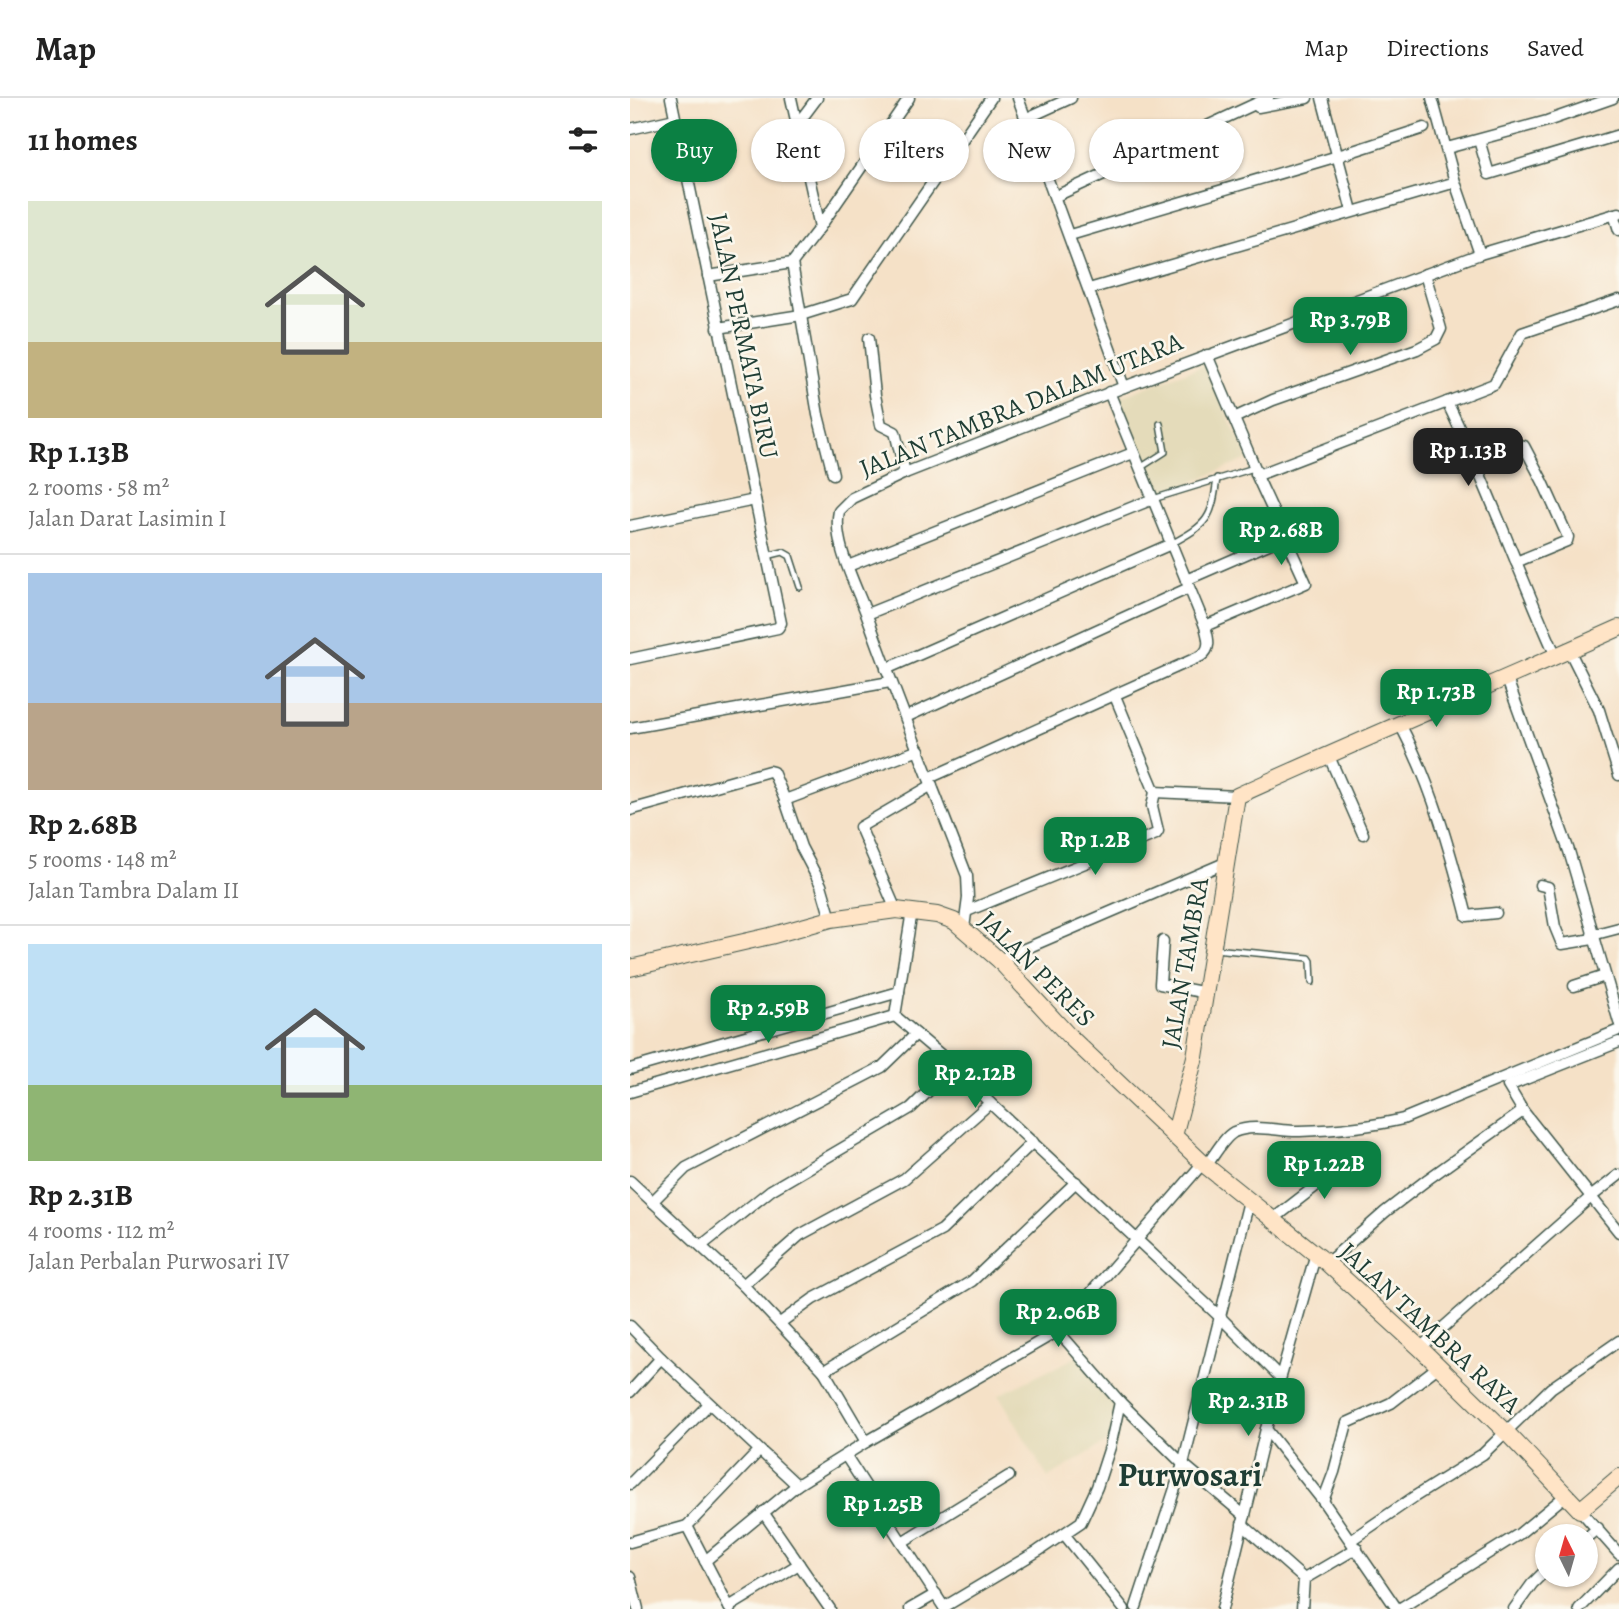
<!DOCTYPE html>
<meta charset="utf-8">
<style>
:root{--surface:#fff;--page:#f6f6f6;--text:#222;--muted:#767676;--line:#e0e0e0;--accent:#0b8043}
body{margin:0;font-family:Alegreya,serif;background:var(--page);color:var(--text);height:100vh;display:flex;flex-direction:column;font-size:26px;white-space:nowrap}
*{box-sizing:border-box;margin:0}
p{font-size:23px;color:var(--muted)}
.icon{flex:none;width:38px;height:38px;fill:none;stroke:currentColor;stroke-width:2;stroke-linecap:round;stroke-linejoin:round}
.map{position:relative;flex:1;overflow:hidden}
.details{display:flex;flex-direction:column;background:var(--surface);width:630px}
.details>*{flex:none}
.top-card{position:absolute;left:21px;top:21px;width:665px;height:63px;display:flex;gap:14px}
.needle{width:46px;rotate:355deg}
.fabs{position:absolute;left:905px;top:1426px;display:grid;gap:14px}
.fabs a{display:grid;place-items:center;width:63px;height:63px;border-radius:50%;background:var(--surface);box-shadow:0 2px 5px #0004;font-size:35px}
.price{position:absolute;translate:-50% -60px;padding:0 16px;border-radius:14px;background:var(--accent);color:#fff;font-size:23px;line-height:46px;filter:drop-shadow(0 2px 4px #0008)}
.price::after{content:'';position:absolute;left:50%;top:42px;width:21px;height:16px;margin-left:-10px;background:inherit;clip-path:polygon(0 0,100% 0,50% 100%)}
.price.current{background:#222;color:#fff}
ul{padding:0;list-style:none}
li{display:grid;align-content:center;gap:14px;height:371px;padding:0 28px}
li+li{border-top:2px solid var(--line)}
li span{display:grid;place-items:center;height:217px;border-radius:0px;color:#555}
li>.icon{margin-inline-start:auto}
span .icon{width:126px;height:126px;fill:#fffc;stroke-width:1}
li b{font-size:30px}
h2{display:flex;justify-content:space-between;align-items:center;height:84px;padding:0 28px;font-size:30px}
.pill{padding:0 24px;border-radius:32px;background:var(--surface);box-shadow:0 2px 5px #0004;font-size:24px;line-height:63px}
.pill.current{background:var(--accent);color:#fff}
header{display:flex;align-items:center;gap:42px;box-sizing:border-box;height:98px;padding:0 35px;background:var(--surface);border-bottom:2px solid var(--line)}
header strong{font-size:33px}
nav{display:flex;gap:38px;margin-inline-start:auto;font-size:24px}
main{display:flex;flex:1;min-height:0}
.map>svg:first-child{display:block}
.built{fill:#e4dbba}
.lines{fill:none;stroke-linecap:round;stroke-linejoin:round}
.lane-casing{stroke:#3f564a;stroke-width:8}
.street-casing{stroke:#3f564a;stroke-width:13}
.secondary-casing{stroke:#3f564a;stroke-width:18}
.lane{stroke:#fff;stroke-width:5}
.street{stroke:#fff;stroke-width:10}
.secondary{stroke:#ffe4c6;stroke-width:16}
.labels{text-anchor:middle;dominant-baseline:central;stroke-width:5;stroke-linejoin:round;paint-order:stroke}
.street-label{font-size:26px;fill:#1f3d34;stroke:#fbf7ec}
.district-label{font-size:33px;font-weight:bold;fill:#1f3d34;stroke:#fbf7ec}
</style>
<header>
<strong>Map</strong>
<nav><a>Map</a><a>Directions</a><a>Saved</a></nav>
</header>
<main>
<section class="details">
<h2>11 homes<svg class="icon" aria-label="filters" viewBox="0 0 24 24"><path d="M4 7h16M4 17h16"/><circle cx="9" cy="7" r="2"/><circle cx="15" cy="17" r="2"/></svg></h2>
<ul>
<li><span style="background:linear-gradient(#dfe7d0 65%,#c2b280 0)"><svg class="icon" aria-label="home" viewBox="0 0 24 24"><path d="M3 11l9-7 9 7M6 9v11h12V9"/></svg></span><div><b>Rp 1.13B</b><p>2 rooms · 58 m²</p><p>Jalan Darat Lasimin I</p></div></li>
<li><span style="background:linear-gradient(#a9c7e8 60%,#b9a48a 0)"><svg class="icon" aria-label="home" viewBox="0 0 24 24"><path d="M3 11l9-7 9 7M6 9v11h12V9"/></svg></span><div><b>Rp 2.68B</b><p>5 rooms · 148 m²</p><p>Jalan Tambra Dalam II</p></div></li>
<li><span style="background:linear-gradient(#bfe0f5 65%,#8fb573 0)"><svg class="icon" aria-label="home" viewBox="0 0 24 24"><path d="M3 11l9-7 9 7M6 9v11h12V9"/></svg></span><div><b>Rp 2.31B</b><p>4 rooms · 112 m²</p><p>Jalan Perbalan Purwosari IV</p></div></li>
</ul>
</section>
<div class="map">
<svg width="989" height="1511" viewBox="0 0 989 1511">
<rect width="100%" height="100%" fill="#fbf7ec"/>
<filter id="ink" filterUnits="userSpaceOnUse"><feTurbulence type="fractalNoise" baseFrequency=".0143" numOctaves="2"/><feDisplacementMap in="SourceGraphic" scale="14" xChannelSelector="R" yChannelSelector="G"/><feConvolveMatrix kernelMatrix="1 2 1 2 8 2 1 2 1" color-interpolation-filters="sRGB"/></filter>
<filter id="wash" filterUnits="userSpaceOnUse"><feTurbulence type="fractalNoise" baseFrequency=".00686" numOctaves="4" result="noise"/><feDisplacementMap in="SourceGraphic" scale="28" xChannelSelector="R" yChannelSelector="G"/><feGaussianBlur stdDeviation="1.57" result="paint"/><feColorMatrix in="noise" values="0 0 0 0 0 0 0 0 0 0 0 0 0 0 0 0 0 1.4 0 .05"/><feComposite in="paint" operator="in"/></filter>
<g filter="url(#wash)">
<rect width="100%" height="100%" fill="#f5e1c7"/>
<g class="built">
<path d="M574,267L618,361L526,399L488,300Z"/>
<path d="M448,1258L489,1307L486,1338L418,1380L369,1297Z"/>
</g>
</g>
<g filter="url(#ink)">
<g class="lines">
<g class="lane-casing">
<g id="lane">
<path d="M510,370L535,354L530,326"/>
<path d="M523,401L624,370"/>
<path d="M541,446C578,426 582,421 587,380"/>
<path d="M137,458L153,454L160,458L170,489"/>
<path d="M584,851L679,860L681,863L682,884"/>
</g>
</g>
<g class="street-casing">
<g id="street">
<path d="M388,0L494,289"/>
<path d="M692,0L722,113"/>
<path d="M802,0L825,84L850,156"/>
<path d="M628,9L677,0"/>
<path d="M397,20L441,0"/>
<path d="M166,28L187,0"/>
<path d="M0,31L45,21"/>
<path d="M849,42L859,76L989,37"/>
<path d="M817,50L917,23L983,0"/>
<path d="M426,98L638,0"/>
<path d="M984,116L989,132"/>
<path d="M190,129L279,0"/>
<path d="M440,137L708,58L794,30"/>
<path d="M162,165L188,317L203,376"/>
<path d="M78,178L162,165L190,129L161,0"/>
<path d="M459,191L819,86"/>
<path d="M88,230L171,217L222,201L361,0"/>
<path d="M239,240L245,297L251,327L265,334L275,375"/>
<path d="M577,257L628,377L864,286L892,235L989,202"/>
<path d="M817,304C858,387 888,474 926,558"/>
<path d="M604,320L643,302L787,251L806,241L811,231L795,176"/>
<path d="M844,365L888,347L894,348L913,384L938,439L937,443L886,464"/>
<path d="M626,376L655,439"/>
<path d="M0,428L125,402"/>
<path d="M218,468L503,355"/>
<path d="M556,482L655,439L676,485L575,528"/>
<path d="M237,516L523,401"/>
<path d="M939,552L969,612L989,677"/>
<path d="M0,561L148,530L151,525L41,0"/>
<path d="M256,571L541,446"/>
<path d="M877,581L939,753L989,924"/>
<path d="M485,598L525,694L607,698"/>
<path d="M276,619L559,490"/>
<path d="M770,626C802,687 820,752 837,818L866,815"/>
<path d="M0,630L260,584"/>
<path d="M698,656L733,736"/>
<path d="M299,680L571,558C582,550 578,540 575,528L479,294"/>
<path d="M155,702L171,749L191,787L201,821"/>
<path d="M0,712L139,673L143,674L155,702L289,652"/>
<path d="M910,787L918,789L925,829L932,846L963,841"/>
<path d="M266,812L230,729L302,687"/>
<path d="M337,813L526,736L528,733L522,708L525,694"/>
<path d="M334,830L338,800L337,778C304,692 269,607 238,520C227,489 202,445 209,413L222,400L275,375L494,289L850,156L989,115"/>
<path d="M962,837L989,830"/>
<path d="M533,843L530,886L577,895"/>
<path d="M369,862L597,764"/>
<path d="M944,888L975,878"/>
<path d="M265,918L324,968L360,1005L589,1218L650,1279"/>
<path d="M265,918L282,813"/>
<path d="M989,944L878,988L893,1013L989,1134"/>
<path d="M0,971L269,894"/>
<path d="M0,994L265,918"/>
<path d="M576,1068C584,1058 593,1040 604,1034C625,1025 649,1034 670,1033C705,1032 739,1029 773,1021L989,932"/>
<path d="M0,1083L113,1187L194,1273L236,1344"/>
<path d="M22,1104L56,1070L252,969L286,936"/>
<path d="M642,1122L709,1070L730,1059"/>
<path d="M71,1148L141,1092L281,1010L324,968"/>
<path d="M697,1165L755,1114L798,1081L893,1013"/>
<path d="M113,1187L170,1137L274,1081L360,1005"/>
<path d="M150,1225L183,1201L312,1132L403,1044"/>
<path d="M0,1228L31,1260L167,1387"/>
<path d="M428,1233L490,1304L553,1366L615,1418"/>
<path d="M790,1250L962,1098L989,1077"/>
<path d="M194,1273L342,1183L446,1084"/>
<path d="M0,1294L31,1260"/>
<path d="M636,1331L693,1403L767,1511"/>
<path d="M216,1358L315,1511"/>
<path d="M0,1386L79,1306"/>
<path d="M693,1403L704,1374L717,1325L761,1305L809,1268"/>
<path d="M950,1412L989,1456"/>
<path d="M133,1414L200,1511"/>
<path d="M612,1426L674,1481"/>
<path d="M57,1428L100,1511"/>
<path d="M434,1436L494,1511"/>
<path d="M956,1440L968,1430"/>
<path d="M721,1442L784,1399L853,1356L921,1290L989,1243"/>
<path d="M0,1444L57,1428L129,1353"/>
<path d="M272,1444L379,1378"/>
<path d="M75,1463L167,1387L236,1344L428,1233L573,1065"/>
<path d="M0,1479L8,1511"/>
<path d="M99,1509L169,1466"/>
<path d="M314,1509L408,1453L451,1424L467,1389L480,1349L490,1304"/>
<path d="M506,1509L553,1366L619,1103"/>
<path d="M280,1511L306,1496"/>
<path d="M592,1511L636,1331L686,1155"/>
<path d="M672,1511L674,1481L727,1450"/>
<path d="M769,1511L889,1436L935,1398"/>
<path d="M884,1511L902,1486L917,1471"/>
<path d="M949,1511L989,1470"/>
</g>
</g>
<g class="secondary-casing">
<g id="secondary">
<path d="M0,870L140,838L201,821L266,812L307,817L324,823L369,862L438,937L576,1068L697,1165L790,1250L877,1335L950,1412L989,1379"/>
<path d="M544,1038L565,959L607,698C734,640 862,587 989,530"/>
</g>
</g>
<use href="#lane" class="lane"/>
<use href="#street" class="street"/>
<use href="#secondary" class="secondary"/>
</g>
</g>
<g class="labels">
<g class="street-label">
<text transform="translate(114 238) rotate(78)">JALAN PERMATA BIRU</text>
<text transform="translate(391 307) rotate(-22)">JALAN TAMBRA DALAM UTARA</text>
<text transform="translate(555 865) rotate(-80)">JALAN TAMBRA</text>
<text transform="translate(407 871) rotate(45)">JALAN PERES</text>
<text transform="translate(800 1230) rotate(43)">JALAN TAMBRA RAYA</text>
</g>
<g class="district-label">
<text x="560" y="1376">Purwosari</text>
</g>
</g>
</svg>
<div class="fabs">
<a><svg class="needle" viewBox="-14 -14 28 28"><path d="M0-13l5 13h-10z" fill="#e53935"/><path d="M0 13l5-13h-10z" fill="#767676"/></svg></a>
</div>
<b class="price" style="left:720px;top:259px">Rp 3.79B</b>
<b class="price current" style="left:838px;top:390px">Rp 1.13B</b>
<b class="price" style="left:651px;top:469px">Rp 2.68B</b>
<b class="price" style="left:806px;top:631px">Rp 1.73B</b>
<b class="price" style="left:465px;top:779px">Rp 1.2B</b>
<b class="price" style="left:138px;top:947px">Rp 2.59B</b>
<b class="price" style="left:345px;top:1012px">Rp 2.12B</b>
<b class="price" style="left:694px;top:1103px">Rp 1.22B</b>
<b class="price" style="left:428px;top:1251px">Rp 2.06B</b>
<b class="price" style="left:618px;top:1340px">Rp 2.31B</b>
<b class="price" style="left:253px;top:1443px">Rp 1.25B</b>
<div class="top-card">
<a class="pill current">Buy</a>
<a class="pill">Rent</a>
<a class="pill">Filters</a>
<a class="pill">New</a>
<a class="pill">Apartment</a>
</div>
</div>
</main>
